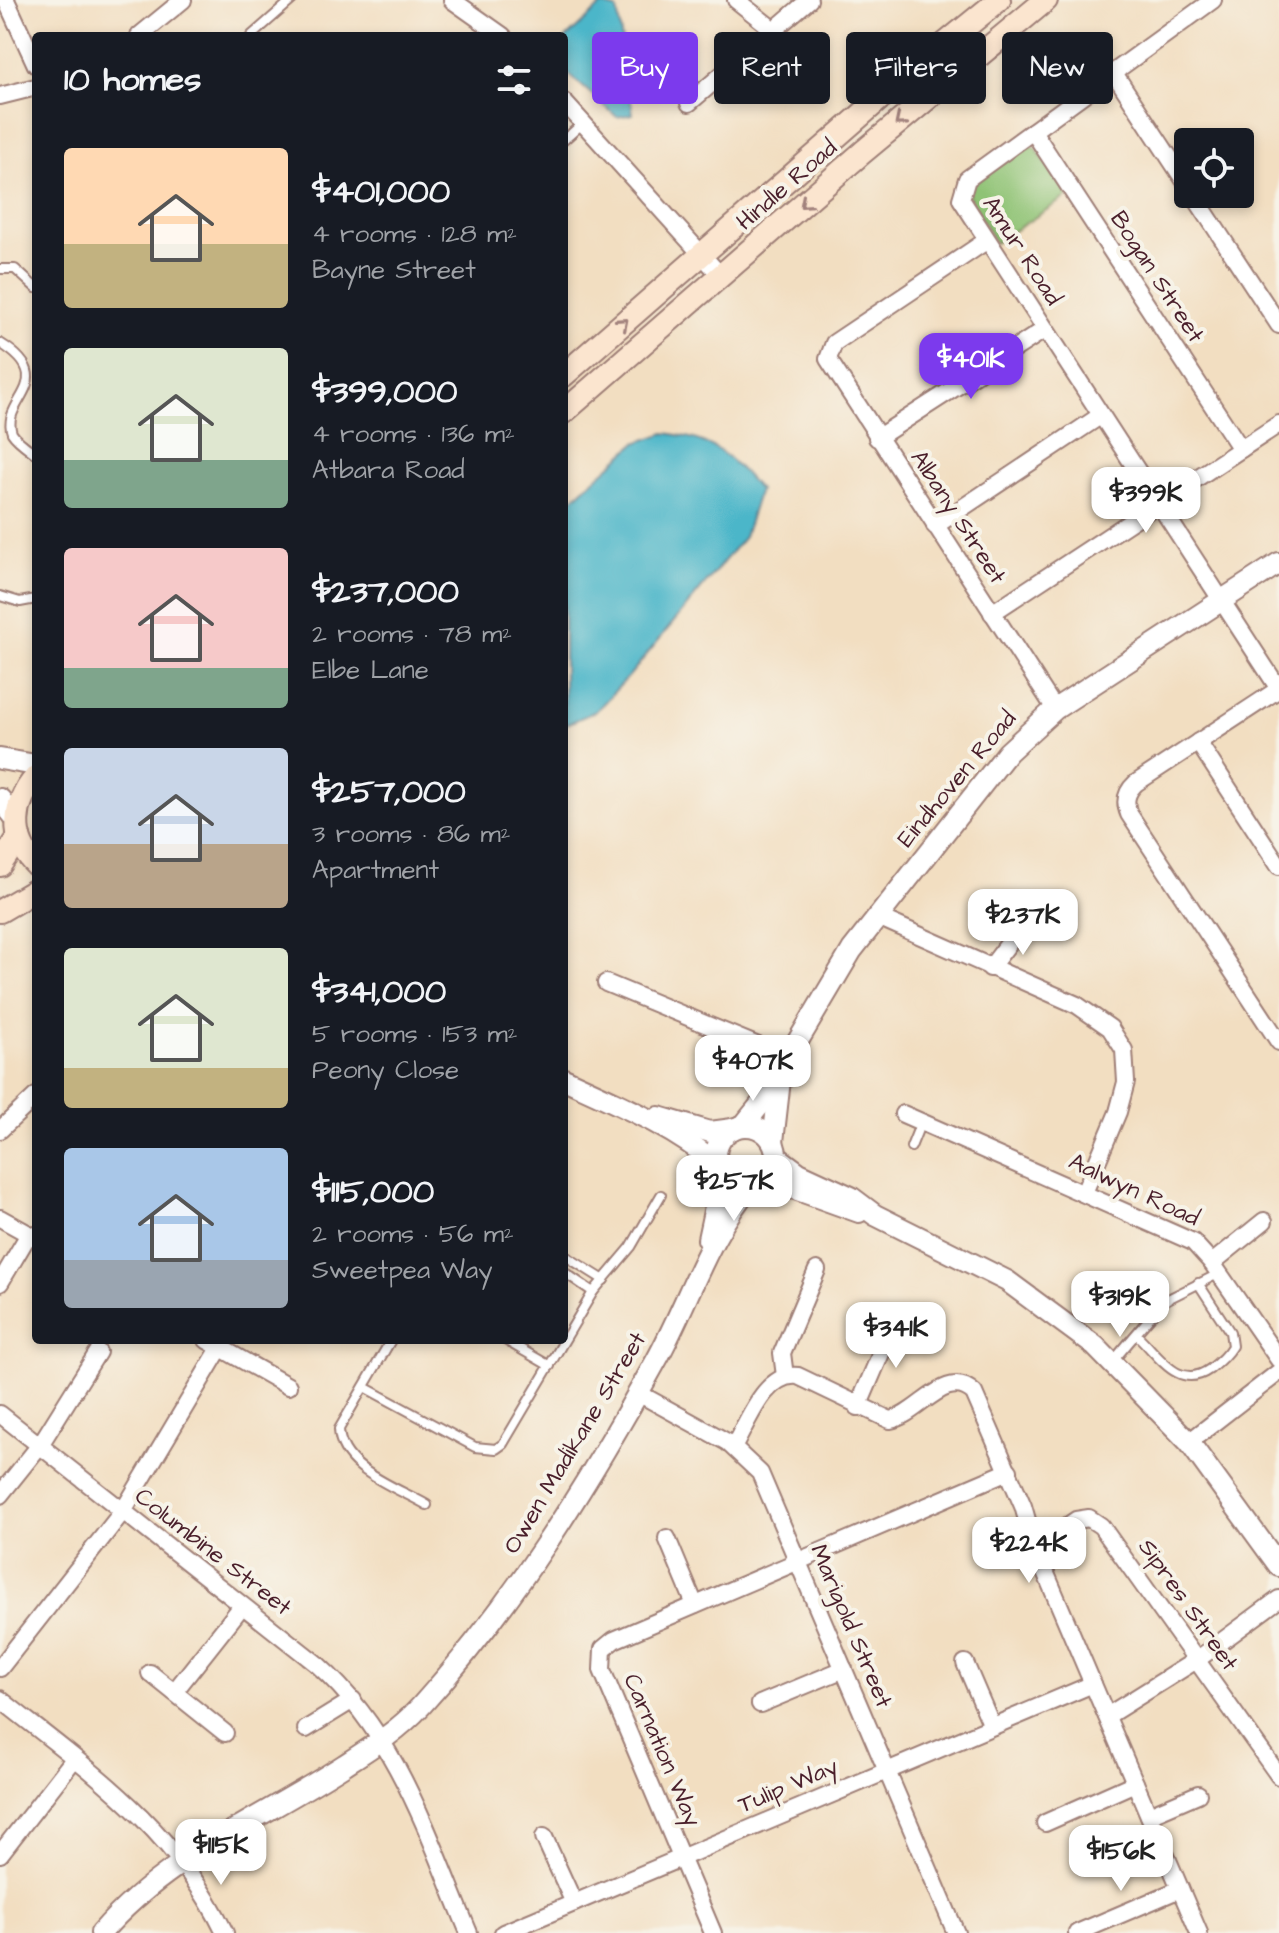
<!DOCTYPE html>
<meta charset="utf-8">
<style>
:root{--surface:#171b24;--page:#242831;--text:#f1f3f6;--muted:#9ea1a6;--accent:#7c3aed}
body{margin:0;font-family:"Architects Daughter",sans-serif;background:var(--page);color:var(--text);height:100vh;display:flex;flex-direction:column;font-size:30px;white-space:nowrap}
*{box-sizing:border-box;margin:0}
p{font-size:26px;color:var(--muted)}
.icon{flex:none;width:44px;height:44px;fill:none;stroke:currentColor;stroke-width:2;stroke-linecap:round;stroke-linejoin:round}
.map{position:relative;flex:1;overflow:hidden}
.side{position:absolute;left:32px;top:32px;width:536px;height:1312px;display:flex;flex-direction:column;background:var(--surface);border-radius:8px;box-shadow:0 4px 12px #0003}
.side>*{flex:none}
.hud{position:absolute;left:592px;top:32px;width:566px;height:72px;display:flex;gap:16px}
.fabs{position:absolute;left:1174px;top:128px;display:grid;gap:16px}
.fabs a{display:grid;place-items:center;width:80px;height:80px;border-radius:8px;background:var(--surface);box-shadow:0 4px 12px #0003;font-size:40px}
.price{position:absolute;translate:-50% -68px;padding:0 18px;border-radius:16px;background:#fff;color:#222;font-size:26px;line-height:52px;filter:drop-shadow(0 2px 4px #0008)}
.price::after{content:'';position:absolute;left:50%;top:48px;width:24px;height:18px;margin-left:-12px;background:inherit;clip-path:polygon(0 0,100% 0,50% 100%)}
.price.on{background:var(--accent);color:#fff}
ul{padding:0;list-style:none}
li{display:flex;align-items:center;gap:24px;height:200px;padding:0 32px}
li span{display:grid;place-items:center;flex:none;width:224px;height:160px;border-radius:8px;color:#555}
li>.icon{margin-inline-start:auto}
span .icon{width:96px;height:96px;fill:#fffc;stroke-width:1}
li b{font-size:34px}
h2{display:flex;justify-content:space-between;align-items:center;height:96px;padding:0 32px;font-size:34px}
.tag{padding:0 28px;border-radius:8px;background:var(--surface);box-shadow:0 4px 12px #0003;font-size:28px;line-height:72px}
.tag.on{background:var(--accent);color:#fff}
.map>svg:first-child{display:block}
.green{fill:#8fc375;stroke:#6c7150;stroke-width:2}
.water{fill:#4cb6c9;stroke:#4b6a7a;stroke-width:2}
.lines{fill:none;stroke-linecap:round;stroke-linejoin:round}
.service-casing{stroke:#9e7e76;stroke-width:12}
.minor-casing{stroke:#9e7e76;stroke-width:20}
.tertiary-casing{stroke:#9e7e76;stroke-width:24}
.secondary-casing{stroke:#9e7e76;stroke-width:26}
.service{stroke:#fff;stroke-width:8}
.minor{stroke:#fff;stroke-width:16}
.tertiary{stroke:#fff;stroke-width:20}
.secondary{stroke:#fbe5cf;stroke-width:22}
.oneway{stroke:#a2827d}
.labels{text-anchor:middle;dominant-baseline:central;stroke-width:8;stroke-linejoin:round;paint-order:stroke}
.street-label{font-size:24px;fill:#4a1f2b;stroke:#f7f3e8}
</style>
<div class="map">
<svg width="1279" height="1933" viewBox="0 0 1279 1933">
<rect width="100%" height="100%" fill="#f7f3e8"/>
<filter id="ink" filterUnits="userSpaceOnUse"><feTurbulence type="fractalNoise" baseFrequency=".0125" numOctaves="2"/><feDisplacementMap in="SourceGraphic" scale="16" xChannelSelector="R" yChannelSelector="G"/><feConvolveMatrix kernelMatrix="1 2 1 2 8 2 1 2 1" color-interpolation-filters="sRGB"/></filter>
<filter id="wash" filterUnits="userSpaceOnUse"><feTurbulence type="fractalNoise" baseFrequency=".006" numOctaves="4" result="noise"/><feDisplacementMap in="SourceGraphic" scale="32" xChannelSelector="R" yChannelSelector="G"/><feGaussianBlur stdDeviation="1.8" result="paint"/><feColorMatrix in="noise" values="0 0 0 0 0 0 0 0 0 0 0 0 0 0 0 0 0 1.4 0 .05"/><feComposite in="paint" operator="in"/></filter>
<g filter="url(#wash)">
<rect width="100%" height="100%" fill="#f2dec1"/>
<path class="green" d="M1031,146L1036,148L1068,196L995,243L967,193L968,188L1023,147Z"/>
<g class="water">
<path d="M602,5L617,9L633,114L617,117L564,70V40Z"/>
<path d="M665,433C713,439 728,454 759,490L744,537L629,676L596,711L567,724L564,721V506L636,443Z"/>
</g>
</g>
<g filter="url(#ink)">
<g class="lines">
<g class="service-casing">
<g id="service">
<path d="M251,36L292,0"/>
<path d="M564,140L583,123"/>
<path d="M0,269H15L36,288"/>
<path d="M0,343C62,381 0,400 12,433C17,441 28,448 36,454"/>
<path d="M0,596L20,602L36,599"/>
<path d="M911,1147L921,1122"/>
<path d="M564,1255L604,1280"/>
<path d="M564,1272L593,1292"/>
<path d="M1138,1336C1160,1357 1179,1391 1210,1369C1219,1362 1226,1356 1232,1346L1230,1332L1198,1283"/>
<path d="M391,1340L339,1429C340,1469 396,1487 427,1505"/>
<path d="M505,1340L550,1366"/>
<path d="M1113,1361L1164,1301L1220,1273"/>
<path d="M364,1387L475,1447L496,1449L503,1444L593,1292L631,1247L661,1195"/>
</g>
</g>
<g class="minor-casing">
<g id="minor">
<path d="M6,0L36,65"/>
<path d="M452,0L503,36"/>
<path d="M736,0L774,30"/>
<path d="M1213,0L967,179L961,199L1279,689"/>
<path d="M139,36L183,0"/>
<path d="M1114,73L1188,186"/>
<path d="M0,96L36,87"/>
<path d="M564,102L721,276"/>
<path d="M689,103L809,0"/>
<path d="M1033,131L1241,449"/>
<path d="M1193,194L1279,325"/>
<path d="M986,241L834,343L828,359L1055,709"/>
<path d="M877,438L1044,330"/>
<path d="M935,526L1100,416"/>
<path d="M992,613L1279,424"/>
<path d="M1279,689L1136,783C1126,792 1124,802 1129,814L1279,1042"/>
<path d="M1198,742L1279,866"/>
<path d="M878,917L1077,1005L1110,1028L1124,1050L1126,1082L1118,1112L1084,1193"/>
<path d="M990,968L1025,922"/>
<path d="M606,983L787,1058"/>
<path d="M903,1114L1193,1242L1212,1263L1279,1360"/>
<path d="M0,1130L36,1096"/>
<path d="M0,1218L36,1238"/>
<path d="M1212,1263L1264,1221"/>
<path d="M0,1283L29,1234"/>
<path d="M207,1340L288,1386"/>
<path d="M785,1376L782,1353L817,1270"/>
<path d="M638,1393L727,1442L760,1473L956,1933"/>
<path d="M858,1407L896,1318"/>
<path d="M0,1414L318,1665C398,1736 429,1838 469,1933"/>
<path d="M1189,1442L1279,1372"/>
<path d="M734,1446C748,1422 765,1372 798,1376L890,1420C918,1416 946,1366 974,1393L1023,1506L1035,1548L1199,1933"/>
<path d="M0,1495L40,1445L98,1352"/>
<path d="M667,1538L695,1605"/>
<path d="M1035,1548L1076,1520L1089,1518L1101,1526L1279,1776"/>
<path d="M965,1663L992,1726"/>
<path d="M0,1668L123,1511L220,1348"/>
<path d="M150,1673L225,1733"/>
<path d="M174,1692L242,1606"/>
<path d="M0,1699C89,1770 174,1827 225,1933"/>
<path d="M760,1704L844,1669"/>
<path d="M1107,1716L1198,1659L1279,1599"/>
<path d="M306,1729L353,1700"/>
<path d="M1149,1815L1198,1794"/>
<path d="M1045,1823L1135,1783"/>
<path d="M544,1837L574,1903"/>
<path d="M0,1854L74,1759"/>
<path d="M503,1933L1093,1684"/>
<path d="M713,1933L602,1670L603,1649L614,1640L1009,1471"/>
<path d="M1077,1933L1180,1889"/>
</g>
</g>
<g class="tertiary-casing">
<g id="tertiary">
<path d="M0,759L36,765"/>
<path d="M0,799L17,820"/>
<path d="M564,1079C616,1103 674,1127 718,1165"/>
<path d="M659,1117L710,1132L733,1129"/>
<path d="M743,1126L760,1105L852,950L1008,752L1055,709L1279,563"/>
<circle cx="746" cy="1156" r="30"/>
<path d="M773,1142L780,1080"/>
<path d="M776,1156L799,1173L851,1197L875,1215L1007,1281L1095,1346L1189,1442L1279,1566"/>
<path d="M758,1183L792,1188L859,1212"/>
<path d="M708,1239L722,1174"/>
<path d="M101,1933C166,1857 261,1819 344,1765C372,1747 398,1731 421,1706C515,1602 588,1484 656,1361C688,1303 707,1237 750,1186"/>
</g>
</g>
<g class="secondary-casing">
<g id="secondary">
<path d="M564,375L908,74L999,0"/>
<path d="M564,412L863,152L1046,0"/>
<path d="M36,777C13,803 9,839 36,865"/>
<path d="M0,865L19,837"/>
<path d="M0,911L36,890"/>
</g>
</g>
<use href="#service" class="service"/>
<use href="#minor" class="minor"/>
<use href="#tertiary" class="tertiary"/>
<use href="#secondary" class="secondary"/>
</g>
<defs><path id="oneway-chevron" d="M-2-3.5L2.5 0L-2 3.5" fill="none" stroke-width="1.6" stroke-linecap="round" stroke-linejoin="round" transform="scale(2)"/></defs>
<g class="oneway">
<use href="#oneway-chevron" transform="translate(900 121) rotate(140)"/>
<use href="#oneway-chevron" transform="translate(805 203) rotate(139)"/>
<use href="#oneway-chevron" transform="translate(623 323) rotate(-41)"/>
</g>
</g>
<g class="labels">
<g class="street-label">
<text transform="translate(787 185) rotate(-41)">Hindle Road</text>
<text transform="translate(1022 251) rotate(57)">Amur Road</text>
<text transform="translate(1157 277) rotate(57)">Bogan Street</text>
<text transform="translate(958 517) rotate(57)">Albany Street</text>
<text transform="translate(957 779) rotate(-50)">Eindhoven Road</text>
<text transform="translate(1134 1190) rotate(25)">Aalwyn Road</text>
<text transform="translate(575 1443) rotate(-59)">Owen Madikane Street</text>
<text transform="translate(213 1552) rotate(38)">Columbine Street</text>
<text transform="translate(1188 1605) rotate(55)">Sipres Street</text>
<text transform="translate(851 1626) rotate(67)">Marigold Street</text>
<text transform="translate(662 1750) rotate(67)">Carnation Way</text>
<text transform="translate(788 1786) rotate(-23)">Tulip Way</text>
</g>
</g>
</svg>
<div class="fabs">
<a><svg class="icon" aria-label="locate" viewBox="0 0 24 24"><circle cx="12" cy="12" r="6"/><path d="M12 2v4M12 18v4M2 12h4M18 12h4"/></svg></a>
</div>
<b class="price on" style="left:971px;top:401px">$401K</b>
<b class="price" style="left:1146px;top:535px">$399K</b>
<b class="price" style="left:1023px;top:957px">$237K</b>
<b class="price" style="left:753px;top:1103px">$407K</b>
<b class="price" style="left:734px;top:1223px">$257K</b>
<b class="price" style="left:1120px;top:1339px">$319K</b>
<b class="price" style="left:896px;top:1370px">$341K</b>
<b class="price" style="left:1029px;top:1585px">$224K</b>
<b class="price" style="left:221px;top:1887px">$115K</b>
<b class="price" style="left:1121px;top:1893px">$156K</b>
<div class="hud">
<a class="tag on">Buy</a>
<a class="tag">Rent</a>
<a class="tag">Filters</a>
<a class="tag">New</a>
</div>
<section class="side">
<h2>10 homes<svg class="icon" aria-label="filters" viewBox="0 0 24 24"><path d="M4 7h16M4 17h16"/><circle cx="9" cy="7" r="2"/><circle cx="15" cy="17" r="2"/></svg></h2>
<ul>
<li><span style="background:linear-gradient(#ffd9b3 60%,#c2b280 0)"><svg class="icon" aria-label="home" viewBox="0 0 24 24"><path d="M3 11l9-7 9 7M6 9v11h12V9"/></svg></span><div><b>$401,000</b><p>4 rooms · 128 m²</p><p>Bayne Street</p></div></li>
<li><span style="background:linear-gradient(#dfe7d0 70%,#7fa58c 0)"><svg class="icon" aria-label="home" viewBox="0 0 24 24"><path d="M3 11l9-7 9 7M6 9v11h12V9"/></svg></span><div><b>$399,000</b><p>4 rooms · 136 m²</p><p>Atbara Road</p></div></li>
<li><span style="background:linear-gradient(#f6c9c9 75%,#7fa58c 0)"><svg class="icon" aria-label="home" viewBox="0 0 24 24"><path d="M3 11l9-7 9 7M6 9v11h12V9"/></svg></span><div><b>$237,000</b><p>2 rooms · 78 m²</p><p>Elbe Lane</p></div></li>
<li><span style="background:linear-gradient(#c9d6e8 60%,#b9a48a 0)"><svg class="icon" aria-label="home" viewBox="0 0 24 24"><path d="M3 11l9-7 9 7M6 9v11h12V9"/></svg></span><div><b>$257,000</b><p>3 rooms · 86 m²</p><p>Apartment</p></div></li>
<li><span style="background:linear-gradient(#dfe7d0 75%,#c2b280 0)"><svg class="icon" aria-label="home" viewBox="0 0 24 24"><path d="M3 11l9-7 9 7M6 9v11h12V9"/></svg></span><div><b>$341,000</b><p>5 rooms · 153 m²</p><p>Peony Close</p></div></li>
<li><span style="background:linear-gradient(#a9c7e8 70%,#9aa5b1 0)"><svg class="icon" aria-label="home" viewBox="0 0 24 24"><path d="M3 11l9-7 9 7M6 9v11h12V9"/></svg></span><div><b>$115,000</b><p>2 rooms · 56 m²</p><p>Sweetpea Way</p></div></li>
</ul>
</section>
</div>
